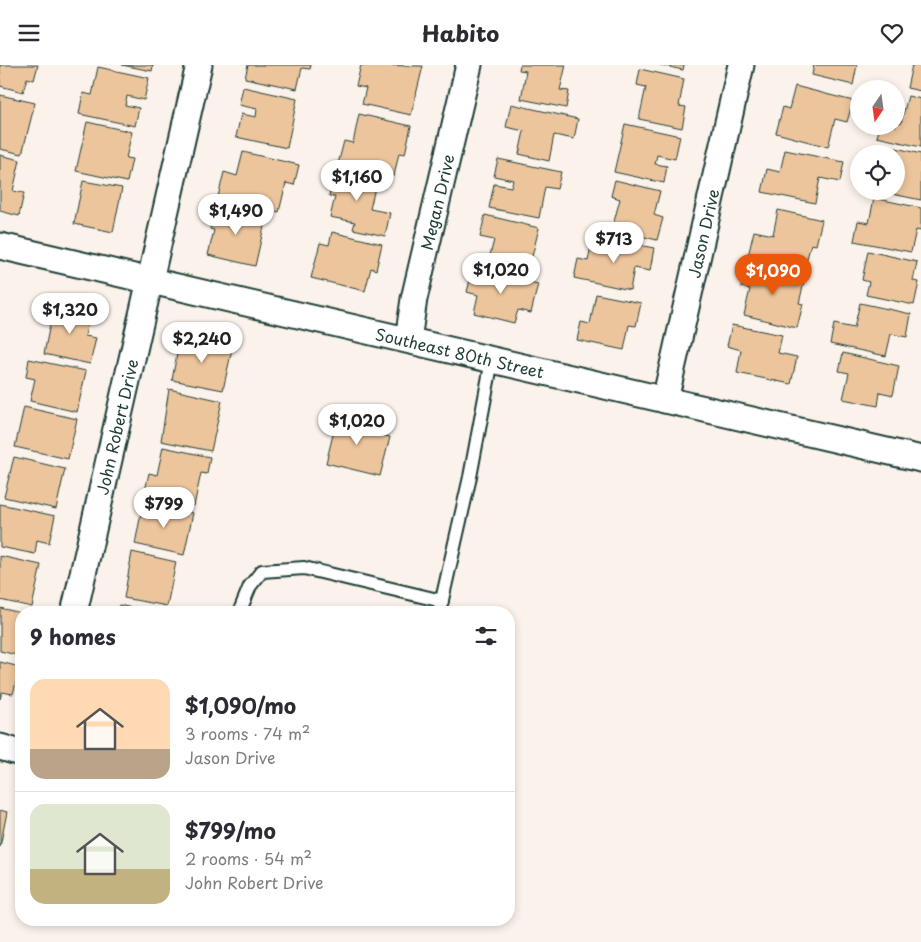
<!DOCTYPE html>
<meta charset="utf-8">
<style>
:root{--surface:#fff;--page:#f7f7f7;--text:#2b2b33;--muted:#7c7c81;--line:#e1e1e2;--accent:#ea580c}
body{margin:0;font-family:"Playpen Sans",sans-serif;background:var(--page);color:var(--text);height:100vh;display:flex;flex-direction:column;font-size:19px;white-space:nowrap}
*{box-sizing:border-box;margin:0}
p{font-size:16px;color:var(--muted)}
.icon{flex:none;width:28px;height:28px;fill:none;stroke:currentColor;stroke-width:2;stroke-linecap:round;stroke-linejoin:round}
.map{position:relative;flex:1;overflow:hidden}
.panel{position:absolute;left:15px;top:541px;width:500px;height:320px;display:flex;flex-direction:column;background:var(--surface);border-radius:20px;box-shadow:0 2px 8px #0003}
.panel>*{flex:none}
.needle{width:32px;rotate:193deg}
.buttons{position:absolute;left:850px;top:15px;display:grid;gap:10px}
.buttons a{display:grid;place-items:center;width:55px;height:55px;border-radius:50%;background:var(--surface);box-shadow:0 2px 8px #0003;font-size:25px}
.price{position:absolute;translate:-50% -42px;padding:0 11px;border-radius:18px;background:#fff;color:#222;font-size:16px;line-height:32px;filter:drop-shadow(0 1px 2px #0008)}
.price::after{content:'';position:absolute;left:50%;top:30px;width:15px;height:11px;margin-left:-8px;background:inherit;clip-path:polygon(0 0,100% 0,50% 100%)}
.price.active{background:var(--accent);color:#fff}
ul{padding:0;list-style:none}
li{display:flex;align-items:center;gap:15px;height:125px;padding:0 15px}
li+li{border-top:1px solid var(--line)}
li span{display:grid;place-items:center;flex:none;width:140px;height:100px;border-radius:15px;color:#555}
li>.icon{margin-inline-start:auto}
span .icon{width:60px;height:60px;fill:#fffc;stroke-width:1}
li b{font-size:21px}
h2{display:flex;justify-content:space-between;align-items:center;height:60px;padding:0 15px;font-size:21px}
header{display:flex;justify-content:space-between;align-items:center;height:65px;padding:0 15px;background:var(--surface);font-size:22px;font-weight:700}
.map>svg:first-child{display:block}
.building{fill:#edc59d;stroke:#1f3d34}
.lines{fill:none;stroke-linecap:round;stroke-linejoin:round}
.lane-casing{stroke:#1f3d34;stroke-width:16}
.street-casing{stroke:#1f3d34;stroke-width:29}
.lane{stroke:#fff;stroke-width:12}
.street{stroke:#fff;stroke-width:25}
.labels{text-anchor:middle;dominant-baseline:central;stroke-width:4.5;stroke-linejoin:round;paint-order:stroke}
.street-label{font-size:16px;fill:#1f3d34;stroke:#fff}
</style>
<header><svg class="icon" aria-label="menu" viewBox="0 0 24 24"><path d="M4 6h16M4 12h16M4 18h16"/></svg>Habito<svg class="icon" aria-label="heart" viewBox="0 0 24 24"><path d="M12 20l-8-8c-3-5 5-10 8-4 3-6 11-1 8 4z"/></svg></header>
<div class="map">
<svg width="921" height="877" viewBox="0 0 921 877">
<rect width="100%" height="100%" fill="#fbf3eb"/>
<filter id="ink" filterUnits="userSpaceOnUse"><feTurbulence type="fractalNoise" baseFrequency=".02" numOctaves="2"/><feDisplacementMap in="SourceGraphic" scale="10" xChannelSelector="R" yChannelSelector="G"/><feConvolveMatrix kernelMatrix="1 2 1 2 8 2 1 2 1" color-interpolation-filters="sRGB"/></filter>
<g filter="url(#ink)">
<g class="building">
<path d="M0,0H38L34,15L27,13L23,27L0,21Z"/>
<path d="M122,0H153L152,6Z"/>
<path d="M248,0H311L310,4L302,3L297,24L245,13Z"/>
<path d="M361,0L423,1L411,50L362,39L366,23L356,21Z"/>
<path d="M520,0H566L560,25L569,26L566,43L521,34L526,6L519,5Z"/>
<path d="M660,0H684L683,5Z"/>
<path d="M814,0H857L853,20L812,10Z"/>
<path d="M912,0H921V26L907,23Z"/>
<path d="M98,2L149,13L144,35L127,31L125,40L139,43L135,61L79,49L83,28L92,30Z"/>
<path d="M640,4L684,14L679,41L686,42L682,63L639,54L646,22L637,20Z"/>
<path d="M795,21L853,36L847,57L835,54L828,82L776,68L783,42L789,44Z"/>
<path d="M243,22L297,34L287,83L236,72L241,49L256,52L257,44L239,40Z"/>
<path d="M0,30L35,38L22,89L0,84Z"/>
<path d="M908,31L921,34V82L877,72L880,61H896V57L901,58Z"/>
<path d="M511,39L578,54L574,74L554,70L549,96L519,89L524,66L506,62Z"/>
<path d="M359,49L411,61L405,89L399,88L394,111L338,99L344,76L353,78Z"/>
<path d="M87,57L132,67L126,93L132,94L127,117L76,106Z"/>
<path d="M625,59L680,71L675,94L657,90L655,99L667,101L664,118L614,107Z"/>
<path d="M896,83L921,89V135L878,126H896Z"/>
<path d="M785,85L844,97L840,117L820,113L815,138L762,127L767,104L780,107Z"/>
<path d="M243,87L299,100L294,120L286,118L279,147L218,132L224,107L237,111Z"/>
<path d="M0,90L20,95L13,126L24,128L19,151L0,146Z"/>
<path d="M498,94L561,107L557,124L545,122L539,153L489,143L494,119L511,122L513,115L494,111Z"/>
<path d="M334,104L377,114L370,144L390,148L385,171L353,164L355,157L330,152L335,132L329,131Z"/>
<path d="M615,115L660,126L654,150L663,153L657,175L612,164L620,134L611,131Z"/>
<path d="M83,116L122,123L113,167L74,159Z"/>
<path d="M874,133L921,143V166L916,165L911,187L854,176L858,156L869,158Z"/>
<path d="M215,141L266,153L255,201L208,190L214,165L210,164Z"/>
<path d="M778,145L822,155L816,180L811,179L806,197L780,191L779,197L748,191L754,166L773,170Z"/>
<path d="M485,150L539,163L528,208L488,198L494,175L480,172Z"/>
<path d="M332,167L382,179L376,205L371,203L365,226L311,213L320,178L329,180Z"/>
<path d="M603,173L654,183L650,206L634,203L630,225L574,213L578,194L588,196L591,181L601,183Z"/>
<path d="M868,186L917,197L913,216L919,217L914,240L866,230L869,217L862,215Z"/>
<path d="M747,199L805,213L799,238L803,239L797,263L744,250L750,224L741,222Z"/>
<path d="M473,203L538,219L531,248L518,245L514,258L474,248L478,230L467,227Z"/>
<path d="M596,229L641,238L636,261L629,260L624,285L577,275L581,257L590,259Z"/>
<path d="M860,238L911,249L907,272L891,269L886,291L830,279L834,259L854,263Z"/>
<path d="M54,239L90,247L85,271L96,273L90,299L44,289Z"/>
<path d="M732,260L782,270L778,288L797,292L791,319L737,308L741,285L727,281Z"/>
<path d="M180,273L232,284L223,325L172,315Z"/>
<path d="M843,288L899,301L893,330L880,327L878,341L843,334L849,308L839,306Z"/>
<path d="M29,294L86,306L77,347L30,336L35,314L26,312Z"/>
<path d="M169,324L222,336L211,386L161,376Z"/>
<path d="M24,342L77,354L68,394L15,382Z"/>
<path d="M339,345L362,350L358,364L390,372L380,411L326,398Z"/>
<path d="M163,382L210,392L207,409L201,408L194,441L144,431L149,408L157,410Z"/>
<path d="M14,392L65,404L56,444L4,432Z"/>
<path d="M143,438L193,448L184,490L135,479Z"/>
<path d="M0,439L55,451L49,478L37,475L35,489L0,482Z"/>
<path d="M132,487L176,497L167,541L124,533Z"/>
<path d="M0,491L41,500L32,542L0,535Z"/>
<path d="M119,540L154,548H117Z"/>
<path d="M0,543L21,548V591L0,586Z"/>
<path d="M0,597L20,602L13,629L2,627L0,634Z"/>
<path d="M0,745L7,747L0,782Z"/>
</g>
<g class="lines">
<g class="lane-casing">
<g id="lane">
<path d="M239,548L250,521L262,506L304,503L442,536"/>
<path d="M439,548L470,412L492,295"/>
</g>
</g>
<g class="street-casing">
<g id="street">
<path id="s1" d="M0,181L921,394"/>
<path id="s2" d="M408,275L414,234L469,0"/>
<path id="s3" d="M665,335L741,0"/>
<path id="s4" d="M74,548L199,0"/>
<path d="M0,682L21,688"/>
</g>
</g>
<use href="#lane" class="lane"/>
<use href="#street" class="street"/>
</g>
</g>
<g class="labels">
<g class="street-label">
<text stroke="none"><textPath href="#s2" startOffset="141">Megan Drive</textPath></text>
<text stroke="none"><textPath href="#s3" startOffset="171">Jason Drive</textPath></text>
<text stroke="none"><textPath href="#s1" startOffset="472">Southeast 80th Street</textPath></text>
<text stroke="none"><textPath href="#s4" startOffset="191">John Robert Drive</textPath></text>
</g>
</g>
</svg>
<div class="buttons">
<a><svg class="needle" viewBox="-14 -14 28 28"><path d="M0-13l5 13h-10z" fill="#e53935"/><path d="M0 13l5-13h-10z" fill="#7c7c81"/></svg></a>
<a><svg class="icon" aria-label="locate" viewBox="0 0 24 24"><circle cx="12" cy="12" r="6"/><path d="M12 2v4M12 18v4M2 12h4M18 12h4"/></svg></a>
</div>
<b class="price" style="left:357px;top:137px">$1,160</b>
<b class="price" style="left:236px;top:171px">$1,490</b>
<b class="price" style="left:614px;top:199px">$713</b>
<b class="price" style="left:501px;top:230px">$1,020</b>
<b class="price active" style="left:773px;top:231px">$1,090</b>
<b class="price" style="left:70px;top:270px">$1,320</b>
<b class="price" style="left:202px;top:299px">$2,240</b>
<b class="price" style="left:357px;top:381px">$1,020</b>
<b class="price" style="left:164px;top:464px">$799</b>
<section class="panel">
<h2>9 homes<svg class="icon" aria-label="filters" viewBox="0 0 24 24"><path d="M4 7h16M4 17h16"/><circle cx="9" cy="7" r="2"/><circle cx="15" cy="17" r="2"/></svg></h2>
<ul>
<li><span style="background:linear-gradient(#ffd9b3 70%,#b9a48a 0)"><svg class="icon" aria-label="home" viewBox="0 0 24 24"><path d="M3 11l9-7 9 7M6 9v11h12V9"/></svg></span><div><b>$1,090/mo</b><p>3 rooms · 74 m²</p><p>Jason Drive</p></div></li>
<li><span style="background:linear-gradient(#dfe7d0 65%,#c2b280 0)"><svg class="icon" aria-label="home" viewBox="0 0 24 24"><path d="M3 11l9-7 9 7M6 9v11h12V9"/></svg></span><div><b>$799/mo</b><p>2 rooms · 54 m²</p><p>John Robert Drive</p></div></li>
</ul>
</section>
</div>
